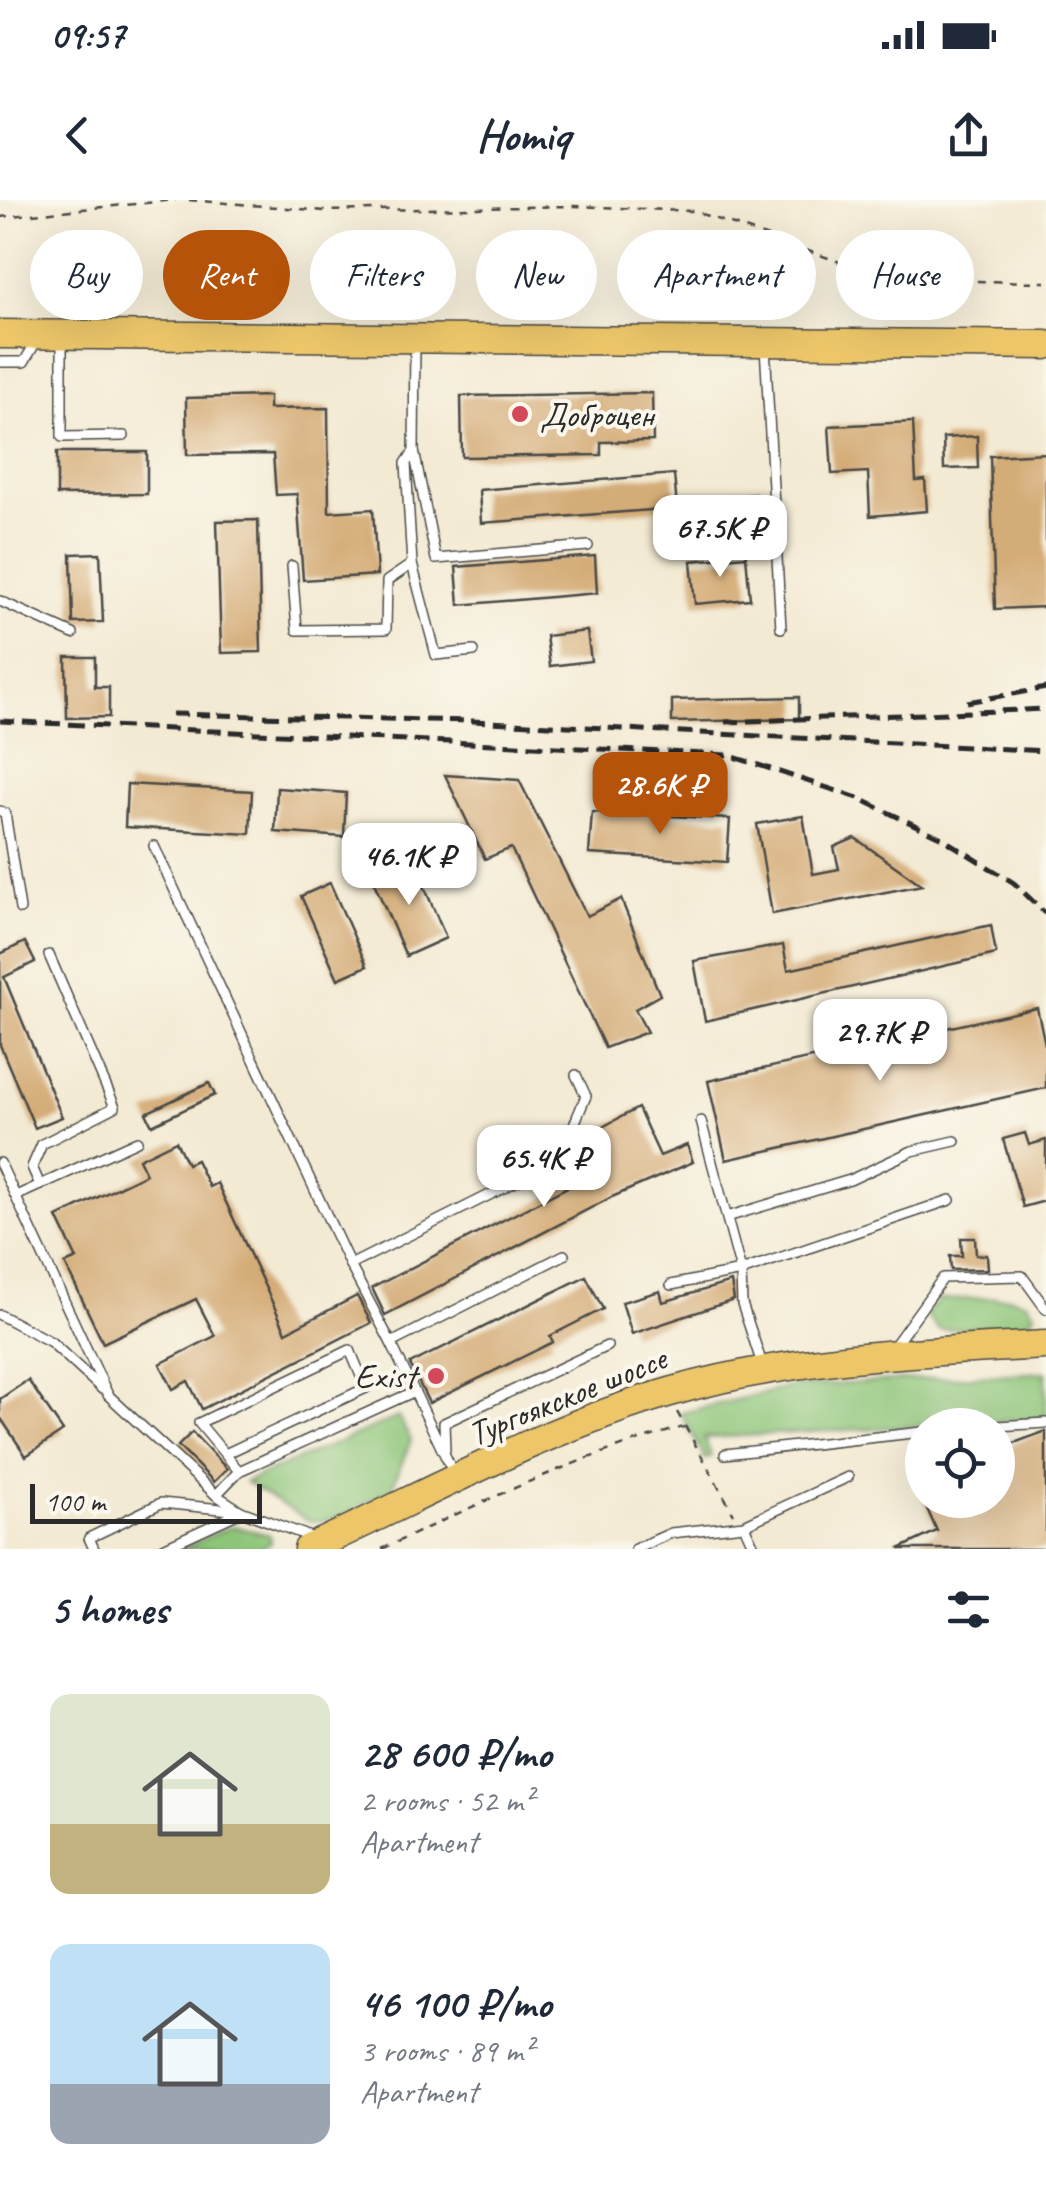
<!DOCTYPE html>
<meta charset="utf-8">
<style>
:root{--surface:#fff;--page:#f6f6f7;--text:#1f2937;--muted:#747a83;--accent:#b45309}
body{margin:0;font-family:Caveat,sans-serif;background:var(--page);color:var(--text);height:100vh;display:flex;flex-direction:column;font-size:38px;white-space:nowrap}
*{box-sizing:border-box;margin:0}
p{font-size:32px;color:var(--muted)}
.icon{flex:none;width:55px;height:55px;fill:none;stroke:currentColor;stroke-width:2;stroke-linecap:round;stroke-linejoin:round}
.map{position:relative;height:1349px;overflow:hidden}
.side{display:flex;flex-direction:column;background:var(--surface);flex:1}
.side>*{flex:none}
.hud{position:absolute;left:30px;top:30px;width:988px;height:90px;display:flex;gap:20px}
.tools{position:absolute;left:905px;top:1208px;display:grid;gap:20px}
.tools a{display:grid;place-items:center;width:110px;height:110px;border-radius:50%;background:var(--surface);box-shadow:0 10px 40px #0002;font-size:50px}
.scale{position:absolute;left:30px;bottom:25px;width:232px;box-sizing:border-box;padding-left:10px;border:5px solid #2b2b2b;border-top:0;font-size:28px;line-height:35px;white-space:nowrap;color:#2b2b2b;-webkit-text-stroke:8px #fbf7ec;paint-order:stroke}
.price{position:absolute;translate:-50% -85px;padding:0 22px;border-radius:20px;background:#fff;color:#222;font-size:32px;line-height:65px;filter:drop-shadow(0 2px 5px #0008)}
.price::after{content:'';position:absolute;left:50%;top:60px;width:30px;height:22px;margin-left:-15px;background:inherit;clip-path:polygon(0 0,100% 0,50% 100%)}
.price.current{background:var(--accent);color:#fff}
ul{padding:0;list-style:none}
li{display:flex;align-items:center;gap:30px;height:250px;padding:0 50px}
li span{display:grid;place-items:center;flex:none;width:280px;height:200px;border-radius:20px;color:#555}
li>.icon{margin-inline-start:auto}
span .icon{width:120px;height:120px;fill:#fffc;stroke-width:1}
li b{font-size:42px}
h2{display:flex;justify-content:space-between;align-items:center;height:120px;padding:0 50px;font-size:42px}
.pill{padding:0 35px;border-radius:45px;background:var(--surface);box-shadow:0 10px 40px #0002;font-size:35px;line-height:90px}
.pill.current{background:var(--accent);color:#fff}
.status{display:flex;justify-content:space-between;align-items:center;height:70px;padding:0 50px;background:var(--surface);direction:ltr}
.status svg{height:28px;fill:currentColor}
header{display:flex;justify-content:space-between;align-items:center;height:130px;padding:0 50px;background:var(--surface);font-size:45px;font-weight:800}
.map>svg:first-child{display:block}
.green{fill:#8dc578;stroke:#5c7852;stroke-width:2.5}
.building{fill:#d4ac77}
.lines{fill:none;stroke-linecap:round;stroke-linejoin:round}
.lane-casing{stroke:#494844;stroke-width:12}
.primary-casing{stroke:#494844;stroke-width:31}
.path{stroke:#494844;stroke-width:2.5;stroke-dasharray:8 8;stroke-linecap:butt}
.lane{stroke:#fff;stroke-width:9}
.primary{stroke:#ecc669;stroke-width:28}
.rail{stroke:#2b2b2b;stroke-width:5;stroke-dasharray:15 8;stroke-linecap:butt}
.poi-dot{fill:#d1495b;stroke:#fbf7ec;stroke-width:4}
.labels{text-anchor:middle;dominant-baseline:central;stroke-width:8;stroke-linejoin:round;paint-order:stroke}
.poi-label{font-size:35px;fill:#2b2b2b;stroke:#fbf7ec;text-anchor:start}
.street-label{font-size:35px;fill:#2b2b2b;stroke:#fbf7ec}
</style>
<div class="status"><b>09:57</b><svg viewBox="0 0 49 12"><path d="M0 12V9h3v3zM5 12V6h3v6zM10 12V3h3v9zM15 12V0h3v12zM26 1h20v11H26zM47 4h2v5h-2z"/></svg></div>
<header><svg class="icon" aria-label="back" viewBox="0 0 24 24"><path d="M15 5l-7 7 7 7"/></svg>Homiq<svg class="icon" aria-label="share" viewBox="0 0 24 24"><path d="M12 15V3M7 8l5-5 5 5M5 13v7h14v-7"/></svg></header>
<div class="map">
<svg width="1046" height="1349" viewBox="0 0 1046 1349">
<rect width="100%" height="100%" fill="#fbf7ec"/>
<filter id="ink" filterUnits="userSpaceOnUse"><feTurbulence type="fractalNoise" baseFrequency=".01" numOctaves="2"/><feDisplacementMap in="SourceGraphic" scale="20" xChannelSelector="R" yChannelSelector="G"/><feConvolveMatrix kernelMatrix="1 2 1 2 8 2 1 2 1" color-interpolation-filters="sRGB"/></filter>
<filter id="wash" filterUnits="userSpaceOnUse"><feTurbulence type="fractalNoise" baseFrequency=".0048" numOctaves="4" result="noise"/><feDisplacementMap in="SourceGraphic" scale="40" xChannelSelector="R" yChannelSelector="G"/><feGaussianBlur stdDeviation="2.25" result="paint"/><feColorMatrix in="noise" values="0 0 0 0 0 0 0 0 0 0 0 0 0 0 0 0 0 1.4 0 .05"/><feComposite in="paint" operator="in"/></filter>
<g filter="url(#wash)">
<rect width="100%" height="100%" fill="#f3ead3"/>
<g class="green">
<path d="M1010,1097L1027,1102L1035,1113L1028,1124L939,1130L926,1116L938,1100Z"/>
<path d="M1046,1172V1219L704,1238L711,1256L705,1259L681,1213L789,1187Z"/>
<path d="M398,1217L411,1240L392,1288L335,1320L309,1321L245,1282Z"/>
<path d="M232,1326L270,1335L271,1343L259,1349H181Z"/>
</g>
<g id="blocks">
<g class="building">
<path d="M652,193L653,241L601,242V255L462,257L461,196Z"/>
<path d="M269,196V209L328,208L329,312L373,309L377,375L303,380L297,294L276,295L273,254L187,255L186,198Z"/>
<path d="M913,222L916,281L925,280L927,311L870,316L868,272L832,274L829,226Z"/>
<path d="M977,236L978,268L944,269L943,238Z"/>
<path d="M57,252H147V294L57,295Z"/>
<path d="M1046,253V407L995,409L990,256Z"/>
<path d="M674,274L677,308L481,323L479,290Z"/>
<path d="M755,294L758,326L702,330L700,299Z"/>
<path d="M258,320L261,452L221,453L217,321Z"/>
<path d="M100,353L103,422L73,423L71,354Z"/>
<path d="M595,356L597,393L459,405L456,367Z"/>
<path d="M746,356L750,399L695,404L691,361Z"/>
<path d="M587,431L591,461L550,466L546,436Z"/>
<path d="M66,457H95V487H109V517L67,518Z"/>
<path d="M799,497V519L672,522V500Z"/>
<path d="M445,575L519,580L587,716L621,699L660,795L635,809L647,832L605,848L511,648L485,659Z"/>
<path d="M127,584L252,591L250,634L125,627Z"/>
<path d="M277,588L346,593L344,637L275,632Z"/>
<path d="M592,612L730,619L727,662L589,654Z"/>
<path d="M803,616L813,674L839,669L834,647L855,638L922,685L772,714L757,624Z"/>
<path d="M413,660L446,738L406,756L372,678Z"/>
<path d="M330,683L367,766L338,779L301,696Z"/>
<path d="M991,725L996,754L705,821L694,761L783,745L788,770Z"/>
<path d="M25,742L35,762L4,777L62,917L35,928L0,845V754Z"/>
<path d="M1037,808L1046,849V888L726,960L708,881Z"/>
<path d="M209,883L215,895L152,925L146,913Z"/>
<path d="M638,908L660,956L687,945L693,962L612,997L385,1115L372,1088L606,967L591,933Z"/>
<path d="M1025,933L1029,945L1046,940V993L1045,1001L1023,1007L1003,939Z"/>
<path d="M176,941L187,964L196,960L209,987L217,983L286,1132L357,1096L371,1123L202,1209L188,1181L173,1189L160,1164L215,1136L196,1099L103,1143L65,1064L77,1059L57,1017L146,974L139,959Z"/>
<path d="M961,1038H975L976,1055H987L988,1069L951,1070L950,1056H962Z"/>
<path d="M586,1076L603,1109L550,1136L553,1142L429,1203L410,1164Z"/>
<path d="M731,1082L734,1100L632,1134L622,1102L660,1091L663,1102Z"/>
<path d="M28,1180L63,1231L26,1256L0,1217V1199Z"/>
<path d="M1046,1231V1349H899L937,1331L923,1300H998V1249Z"/>
<path d="M192,1232L227,1269L214,1282L178,1246Z"/>
</g>
</g>
</g>
<g filter="url(#ink)">
<use href="#blocks" fill-opacity="0" stroke="#494844" stroke-width="2.5"/>
<g class="lines">
<g class="lane-casing">
<g id="lane">
<path d="M62,137V237L124,236"/>
<path d="M415,141L414,251L436,359L588,346"/>
<path d="M765,146L781,428"/>
<path d="M0,162H24L38,139"/>
<path d="M414,251L406,263L412,364L436,455L474,451"/>
<path d="M292,366L297,430L386,429L387,381L412,364"/>
<path d="M0,401L73,434"/>
<path d="M0,611L5,613L20,709"/>
<path d="M154,646L350,1065"/>
<path d="M701,921L741,1071L742,1104L763,1167"/>
<path d="M0,963L108,1195L216,1295L241,1311"/>
<path d="M40,985L32,967L42,944L115,907L49,755"/>
<path d="M16,996L137,941"/>
<path d="M727,1017L850,980L912,951L955,941"/>
<path d="M671,1085L741,1071L950,1000"/>
<path d="M0,1115L51,1142L102,1189"/>
<path d="M391,1143L350,1065L559,960L586,896L576,875"/>
<path d="M892,1149L943,1078L1022,1076L1046,1109"/>
<path d="M998,1226L1046,1223"/>
<path d="M445,1250L444,1223L607,1146"/>
<path d="M225,1254L366,1188L350,1150L199,1223L239,1271"/>
<path d="M725,1254L922,1232"/>
<path d="M454,1274L391,1143L564,1055"/>
<path d="M216,1295L239,1271L413,1192"/>
<path d="M744,1325L755,1349"/>
<path d="M94,1349L89,1338L161,1303L241,1311L316,1339"/>
<path d="M161,1349L239,1313"/>
<path d="M635,1349L671,1333L744,1325L848,1277"/>
</g>
</g>
<g class="primary-casing">
<g id="primary">
<path d="M0,134L1046,145"/>
<path d="M308,1349C426,1295 545,1228 670,1192C792,1156 920,1152 1046,1145"/>
</g>
</g>
<g class="path">
<path d="M189,0L325,11L574,6L693,11L892,80L1046,82"/>
<path d="M0,17L176,0"/>
<path d="M677,1212L734,1314"/>
<path d="M382,1349C482,1302 577,1256 684,1227"/>
</g>
<use href="#lane" class="lane"/>
<use href="#primary" class="primary"/>
<g class="rail">
<path d="M967,502L1046,488"/>
<path d="M172,514L472,521L1046,551"/>
<path d="M0,521L728,555L858,598L940,637L1014,683L1046,714"/>
<path d="M725,522L1046,509"/>
</g>
</g>
</g>
<g class="poi-dot">
<circle cx="520" cy="214" r="10"/>
<circle cx="436" cy="1176" r="10"/>
</g>
<g class="labels">
<g class="poi-label">
<text x="540" y="214">Доброцен</text>
<text x="416" y="1176" text-anchor="end">Exist</text>
</g>
<g class="street-label">
<text transform="translate(567 1196) rotate(-22)">Тургоякское шоссе</text>
</g>
</g>
</svg>
<div class="tools">
<a><svg class="icon" aria-label="locate" viewBox="0 0 24 24"><circle cx="12" cy="12" r="6"/><path d="M12 2v4M12 18v4M2 12h4M18 12h4"/></svg></a>
</div>
<div class="scale">100 m</div>
<b class="price" style="left:720px;top:380px">67.5K ₽</b>
<b class="price current" style="left:660px;top:637px">28.6K ₽</b>
<b class="price" style="left:409px;top:708px">46.1K ₽</b>
<b class="price" style="left:880px;top:884px">29.7K ₽</b>
<b class="price" style="left:544px;top:1010px">65.4K ₽</b>
<div class="hud">
<a class="pill">Buy</a>
<a class="pill current">Rent</a>
<a class="pill">Filters</a>
<a class="pill">New</a>
<a class="pill">Apartment</a>
<a class="pill">House</a>
</div>
</div>
<section class="side">
<h2>5 homes<svg class="icon" aria-label="filters" viewBox="0 0 24 24"><path d="M4 7h16M4 17h16"/><circle cx="9" cy="7" r="2"/><circle cx="15" cy="17" r="2"/></svg></h2>
<ul>
<li><span style="background:linear-gradient(#dfe7d0 65%,#c2b280 0)"><svg class="icon" aria-label="home" viewBox="0 0 24 24"><path d="M3 11l9-7 9 7M6 9v11h12V9"/></svg></span><div><b>28 600 ₽/mo</b><p>2 rooms · 52 m²</p><p>Apartment</p></div></li>
<li><span style="background:linear-gradient(#bfe0f5 70%,#9aa5b1 0)"><svg class="icon" aria-label="home" viewBox="0 0 24 24"><path d="M3 11l9-7 9 7M6 9v11h12V9"/></svg></span><div><b>46 100 ₽/mo</b><p>3 rooms · 89 m²</p><p>Apartment</p></div></li>
</ul>
</section>
